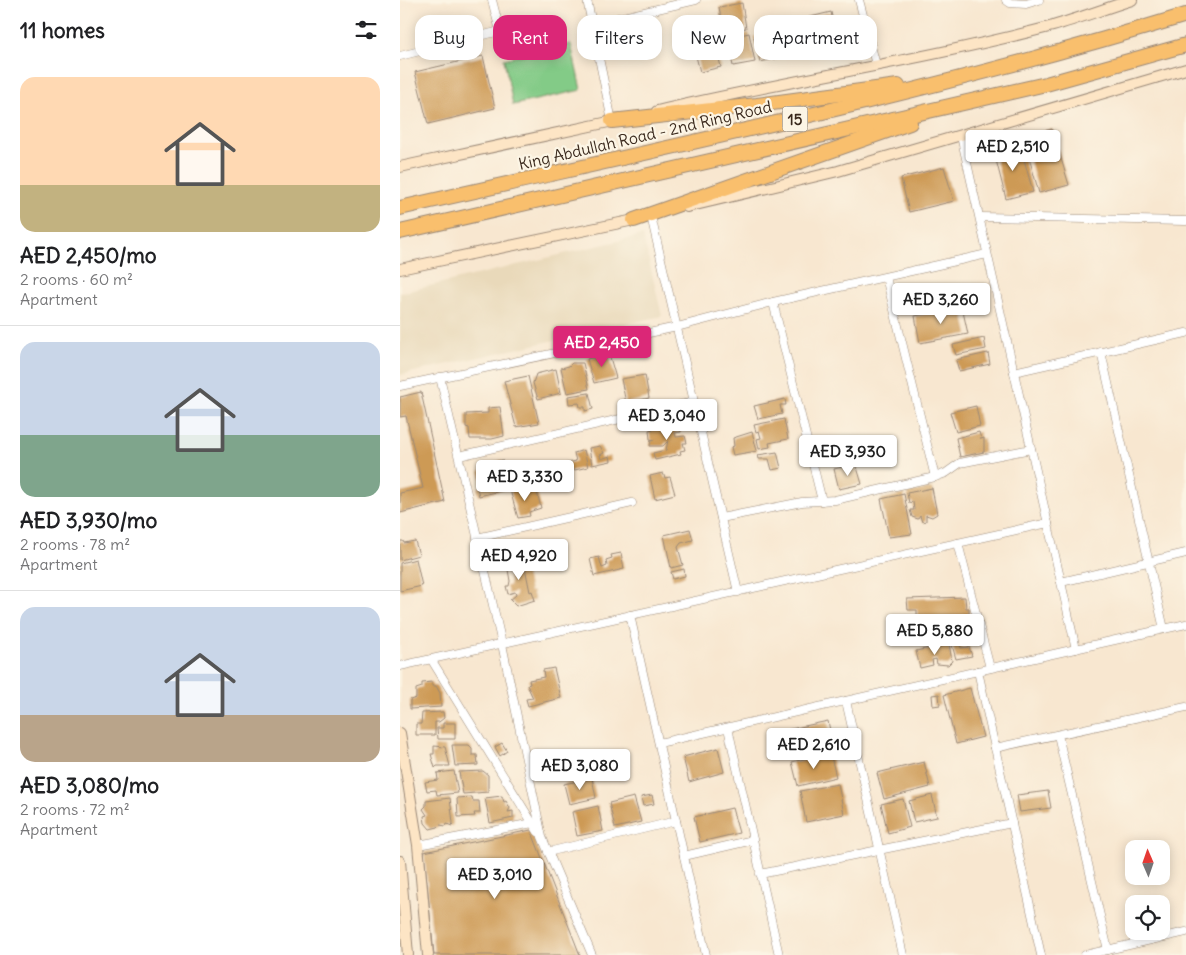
<!DOCTYPE html>
<meta charset="utf-8">
<style>
:root{--surface:#fff;--page:#f2f2f2;--text:#202124;--muted:#757577;--line:#e0e0e0;--accent:#db2777}
body{margin:0;font-family:Delius,sans-serif;background:var(--page);color:var(--text);height:100vh;display:flex;flex-direction:column;font-size:19px;white-space:nowrap}
*{box-sizing:border-box;margin:0}
p{font-size:16px;color:var(--muted)}
.icon{flex:none;width:28px;height:28px;fill:none;stroke:currentColor;stroke-width:2;stroke-linecap:round;stroke-linejoin:round}
.map{position:relative;flex:1;overflow:hidden}
.side{display:flex;flex-direction:column;background:var(--surface);width:400px}
.side>*{flex:none}
.banner{position:absolute;left:15px;top:15px;width:475px;height:45px;display:flex;gap:10px}
.needle{width:32px;rotate:358deg}
.tools{position:absolute;left:725px;top:840px;display:grid;gap:10px}
.tools a{display:grid;place-items:center;width:45px;height:45px;border-radius:10px;background:var(--surface);box-shadow:0 2px 12px #0003;font-size:25px}
.price{position:absolute;translate:-50% -42px;padding:0 11px;border-radius:5px;background:#fff;color:#222;font-size:16px;line-height:32px;filter:drop-shadow(0 1px 2px #0008)}
.price::after{content:'';position:absolute;left:50%;top:30px;width:15px;height:11px;margin-left:-8px;background:inherit;clip-path:polygon(0 0,100% 0,50% 100%)}
.price.on{background:var(--accent);color:#fff}
ul{padding:0;list-style:none}
li{display:grid;align-content:center;gap:10px;height:265px;padding:0 20px}
li+li{border-top:1px solid var(--line)}
li span{display:grid;place-items:center;height:155px;border-radius:15px;color:#555}
li>.icon{margin-inline-start:auto}
span .icon{width:90px;height:90px;fill:#fffc;stroke-width:1}
li b{font-size:21px}
h2{display:flex;justify-content:space-between;align-items:center;height:60px;padding:0 20px;font-size:21px}
.tag{padding:0 18px;border-radius:15px;background:var(--surface);box-shadow:0 2px 12px #0003;font-size:18px;line-height:45px}
.tag.on{background:var(--accent);color:#fff}
main{display:flex;flex:1;min-height:0}
.map>svg:first-child{display:block}
.built{fill:#e9d9ba}
.green{fill:#83cb87;stroke:#5f7a52}
.building{fill:#cd9a54}
.lines{fill:none;stroke-linecap:round;stroke-linejoin:round}
.street-casing{stroke:#9a8877;stroke-width:9}
.secondary-casing{stroke:#9a8877;stroke-width:12}
.highway-casing{stroke:#9a8877;stroke-width:16}
.street{stroke:#fff;stroke-width:8}
.secondary{stroke:#fde5c5;stroke-width:10}
.highway{stroke:#f9bf6d;stroke-width:14}
.labels{text-anchor:middle;dominant-baseline:central;stroke-width:4.5;stroke-linejoin:round;paint-order:stroke}
.shield{fill:#fcf5e5;stroke:#75675a;stroke-width:1}
.shield-label{font-size:15px;font-weight:bold;fill:#3b2a1e}
.street-label{font-size:16px;fill:#3b2a1e;stroke:#fcf5e5}
</style>
<main>
<section class="side">
<h2>11 homes<svg class="icon" aria-label="filters" viewBox="0 0 24 24"><path d="M4 7h16M4 17h16"/><circle cx="9" cy="7" r="2"/><circle cx="15" cy="17" r="2"/></svg></h2>
<ul>
<li><span style="background:linear-gradient(#ffd9b3 70%,#c2b280 0)"><svg class="icon" aria-label="home" viewBox="0 0 24 24"><path d="M3 11l9-7 9 7M6 9v11h12V9"/></svg></span><div><b>AED 2,450/mo</b><p>2 rooms · 60 m²</p><p>Apartment</p></div></li>
<li><span style="background:linear-gradient(#c9d6e8 60%,#7fa58c 0)"><svg class="icon" aria-label="home" viewBox="0 0 24 24"><path d="M3 11l9-7 9 7M6 9v11h12V9"/></svg></span><div><b>AED 3,930/mo</b><p>2 rooms · 78 m²</p><p>Apartment</p></div></li>
<li><span style="background:linear-gradient(#c9d6e8 70%,#b9a48a 0)"><svg class="icon" aria-label="home" viewBox="0 0 24 24"><path d="M3 11l9-7 9 7M6 9v11h12V9"/></svg></span><div><b>AED 3,080/mo</b><p>2 rooms · 72 m²</p><p>Apartment</p></div></li>
</ul>
</section>
<div class="map">
<svg width="786" height="955" viewBox="0 0 786 955">
<rect width="100%" height="100%" fill="#fcf5e5"/>
<filter id="ink" filterUnits="userSpaceOnUse"><feTurbulence type="fractalNoise" baseFrequency=".02" numOctaves="2"/><feDisplacementMap in="SourceGraphic" scale="10" xChannelSelector="R" yChannelSelector="G"/><feConvolveMatrix kernelMatrix="1 2 1 2 8 2 1 2 1" color-interpolation-filters="sRGB"/></filter>
<filter id="wash" filterUnits="userSpaceOnUse"><feTurbulence type="fractalNoise" baseFrequency=".0096" numOctaves="4" result="noise"/><feDisplacementMap in="SourceGraphic" scale="20" xChannelSelector="R" yChannelSelector="G"/><feGaussianBlur stdDeviation="1.12" result="paint"/><feColorMatrix in="noise" values="0 0 0 0 0 0 0 0 0 0 0 0 0 0 0 0 0 1.4 0 .05"/><feComposite in="paint" operator="in"/></filter>
<g filter="url(#wash)">
<rect width="100%" height="100%" fill="#f8e7d0"/>
<path class="built" d="M243,235L262,316L0,375V293Z"/>
<path class="green" d="M171,44L181,90L113,105L104,59Z"/>
<g id="blocks">
<g class="building">
<path d="M342,3L346,28L323,32L319,7Z"/>
<path d="M431,12L438,44L413,49L406,18Z"/>
<path d="M403,21L410,50L388,55L381,26Z"/>
<path d="M378,32L384,57L360,62L354,37Z"/>
<path d="M349,33L355,62L333,66L327,38Z"/>
<path d="M315,43L321,67L300,72L294,48Z"/>
<path d="M83,56L95,108L28,124L15,72Z"/>
<path d="M652,129L669,185L639,193L623,136Z"/>
<path d="M620,145L633,192L606,199L594,152Z"/>
<path d="M544,167L554,201L509,212L501,178Z"/>
<path d="M562,307L568,334L520,343L515,316Z"/>
<path d="M584,338L586,349L556,355L553,345Z"/>
<path d="M588,353L590,364L559,371L556,360Z"/>
<path d="M209,354L216,378L194,383L187,359Z"/>
<path d="M172,363H183L189,389L167,393L161,368L169,366Z"/>
<path d="M156,369L161,393L138,399L133,383L136,374Z"/>
<path d="M245,375L249,398L226,403L221,379Z"/>
<path d="M128,376L139,423L116,427L104,381Z"/>
<path d="M21,392L45,502L0,513V493L23,488L6,416L0,417V397Z"/>
<path d="M189,393L193,409L185,411V407H180L179,403L169,404L168,396Z"/>
<path d="M385,399L386,405H380L382,414L358,419L354,406Z"/>
<path d="M576,406L580,426L556,432L550,412Z"/>
<path d="M100,407L104,436L92,439H70L69,428L66,427V414L88,413V408Z"/>
<path d="M384,419L388,439L369,443L370,447L359,449L357,439L361,438L359,431L356,432L354,425Z"/>
<path d="M274,425L275,428L280,427L281,432L275,433L276,437L285,436L287,443H283L285,450L280,451L281,454L255,460L253,453L266,450L268,441L263,446H250L251,440H254L250,439L249,430Z"/>
<path d="M352,432L357,451L333,455L331,447L334,446L333,438Z"/>
<path d="M579,432L581,439L584,438V452L560,457L556,438Z"/>
<path d="M200,446L204,453L200,455L201,459L210,456L211,461L192,465L189,448Z"/>
<path d="M184,450L188,467L166,472L164,464L176,461L174,453Z"/>
<path d="M377,452L381,468L372,470L369,459H359L358,455Z"/>
<path d="M102,460L108,489L79,496L77,488L83,486L79,471L96,468L95,462Z"/>
<path d="M456,464L462,484L439,489L434,469Z"/>
<path d="M263,473L265,478L270,477L275,494L255,499L250,476Z"/>
<path d="M119,488L120,492L136,488L141,508L129,512L130,516L118,518L110,490Z"/>
<path d="M532,488L537,514L532,517L526,515V521L522,522L520,516L518,519L512,517L510,510H514L513,502L509,503L507,493Z"/>
<path d="M504,494L512,534L489,537L481,499Z"/>
<path d="M290,529L293,540L281,543L278,547L283,565L271,568L264,535Z"/>
<path d="M0,541H3L4,543L15,541L19,555L0,560Z"/>
<path d="M123,550L125,557L123,558L130,592L132,591L135,600L116,606L110,600L116,595L115,592L108,594L106,586H109L110,581L107,564L112,561L117,563L115,556L117,555L116,552Z"/>
<path d="M221,553L224,569L194,576L190,559L199,557L202,568L207,566L206,560L212,558L211,555Z"/>
<path d="M16,559L22,586L0,591V563Z"/>
<path d="M284,569L285,576L273,579L271,572Z"/>
<path d="M565,597L566,608H569V621L572,620V626H569L571,639L518,640L517,629L514,628L513,621H517V610H508L507,599Z"/>
<path d="M560,643L561,648L569,647L572,656L556,659L552,645Z"/>
<path d="M549,644L552,661L548,665L537,664L536,659L532,660L533,665L520,668L516,651Z"/>
<path d="M154,668L161,698L128,706L126,699L133,698L127,685L130,684L129,680L144,677L143,670Z"/>
<path d="M32,682V686H36L40,693L41,707L10,709V700L16,698V689L22,687V683Z"/>
<path d="M570,688L583,737L556,744L544,695Z"/>
<path d="M539,694L540,705L533,706L532,695Z"/>
<path d="M43,712L44,718L39,722H35V735H16V724H21L22,713Z"/>
<path d="M428,721L433,745L392,754L386,730Z"/>
<path d="M43,723H55V739H38L37,728H43Z"/>
<path d="M102,743L107,751L100,756L95,747Z"/>
<path d="M52,745H69L72,748V755H77L78,765L55,766Z"/>
<path d="M34,746L45,747L50,766H37L35,768L31,754H34Z"/>
<path d="M318,748L324,772L289,782L283,757Z"/>
<path d="M430,753L436,777L398,786L392,762Z"/>
<path d="M524,762L530,787L484,799L477,773Z"/>
<path d="M54,771L58,793L37,795L36,790L27,791L25,782L38,780L37,773Z"/>
<path d="M83,771L88,775V792L63,794L59,772Z"/>
<path d="M192,778L196,798L169,804L164,784Z"/>
<path d="M438,784L444,814L406,822L400,791Z"/>
<path d="M648,791L651,808L620,812L617,795Z"/>
<path d="M252,795L254,804L243,806L241,797Z"/>
<path d="M532,795L537,817L514,822L509,801Z"/>
<path d="M102,796L104,802L106,801L110,808L108,812L113,811V818L90,823L85,798Z"/>
<path d="M72,797L73,801H79L80,813H74L75,816L58,817L57,798Z"/>
<path d="M234,797L241,822L215,828L209,803Z"/>
<path d="M50,798L53,823L52,826L47,824L46,826L40,825L38,827L30,829L25,823L24,816L27,815L23,809L26,806V801Z"/>
<path d="M503,799L510,827L488,833L481,804Z"/>
<path d="M198,806L203,831L177,836L172,812Z"/>
<path d="M332,808L339,833L300,842L294,817Z"/>
<path d="M131,830L180,955H34L24,852Z"/>
</g>
</g>
</g>
<g filter="url(#ink)">
<use href="#blocks" fill-opacity="0" stroke="#9a8877" stroke-width="1"/>
<g class="lines">
<g class="street-casing">
<g id="street">
<path d="M187,0L212,121"/>
<path d="M459,0L476,65"/>
<path d="M606,0L610,3L626,4L639,0"/>
<path d="M193,24L296,0"/>
<path d="M0,56L100,31L92,0"/>
<path d="M561,136L676,649"/>
<path d="M251,216L338,592"/>
<path d="M580,217L786,221"/>
<path d="M486,277L535,477"/>
<path d="M373,302L422,501"/>
<path d="M701,352L764,629"/>
<path d="M614,372L786,333"/>
<path d="M40,377L102,644L142,837L192,955"/>
<path d="M0,386L277,327L373,302L587,254"/>
<path d="M59,456L294,402"/>
<path d="M321,518L402,502L435,500L535,477L546,473L560,463L631,449"/>
<path d="M77,538L232,503"/>
<path d="M558,543L590,668"/>
<path d="M661,582L786,553"/>
<path d="M230,615L306,955"/>
<path d="M31,659L138,832"/>
<path d="M0,666L648,523"/>
<path d="M578,671L641,955"/>
<path d="M446,701L503,955"/>
<path d="M328,728L379,955"/>
<path d="M658,735L708,950"/>
<path d="M259,743L786,624"/>
<path d="M595,748L786,707"/>
<path d="M18,845L133,823"/>
<path d="M148,852L276,821"/>
<path d="M284,856L353,840"/>
<path d="M360,874L612,823"/>
<path d="M685,955L786,932"/>
</g>
</g>
<g class="secondary-casing">
<g id="secondary">
<path d="M257,111C388,80 523,60 653,26C680,18 706,8 732,0"/>
<path d="M0,167L218,120"/>
<path d="M287,207L438,171L786,69"/>
<path d="M0,269L239,219"/>
<path d="M0,733L18,845L28,955"/>
<path d="M0,861L8,955"/>
</g>
</g>
<g class="highway-casing">
<g id="highway">
<path d="M212,121L357,105L498,86"/>
<path d="M0,208C263,148 528,94 786,15"/>
<path d="M234,220L510,123"/>
<path d="M0,232L646,84L786,45"/>
</g>
</g>
<use href="#street" class="street"/>
<use href="#secondary" class="secondary"/>
<use href="#highway" class="highway"/>
</g>
</g>
<g class="labels">
<rect class="shield" x="382.5" y="106.5" width="25" height="25" rx="4"/>
<g class="shield-label">
<text x="395" y="119">15</text>
</g>
<g class="street-label">
<text transform="translate(245 135) rotate(-13)">King Abdullah Road - 2nd Ring Road</text>
</g>
</g>
</svg>
<div class="tools">
<a><svg class="needle" viewBox="-14 -14 28 28"><path d="M0-13l5 13h-10z" fill="#e53935"/><path d="M0 13l5-13h-10z" fill="#757577"/></svg></a>
<a><svg class="icon" aria-label="locate" viewBox="0 0 24 24"><circle cx="12" cy="12" r="6"/><path d="M12 2v4M12 18v4M2 12h4M18 12h4"/></svg></a>
</div>
<b class="price" style="left:613px;top:172px">AED 2,510</b>
<b class="price" style="left:541px;top:325px">AED 3,260</b>
<b class="price on" style="left:202px;top:368px">AED 2,450</b>
<b class="price" style="left:267px;top:441px">AED 3,040</b>
<b class="price" style="left:448px;top:477px">AED 3,930</b>
<b class="price" style="left:125px;top:502px">AED 3,330</b>
<b class="price" style="left:119px;top:581px">AED 4,920</b>
<b class="price" style="left:535px;top:656px">AED 5,880</b>
<b class="price" style="left:414px;top:770px">AED 2,610</b>
<b class="price" style="left:180px;top:791px">AED 3,080</b>
<b class="price" style="left:95px;top:900px">AED 3,010</b>
<div class="banner">
<a class="tag">Buy</a>
<a class="tag on">Rent</a>
<a class="tag">Filters</a>
<a class="tag">New</a>
<a class="tag">Apartment</a>
</div>
</div>
</main>
